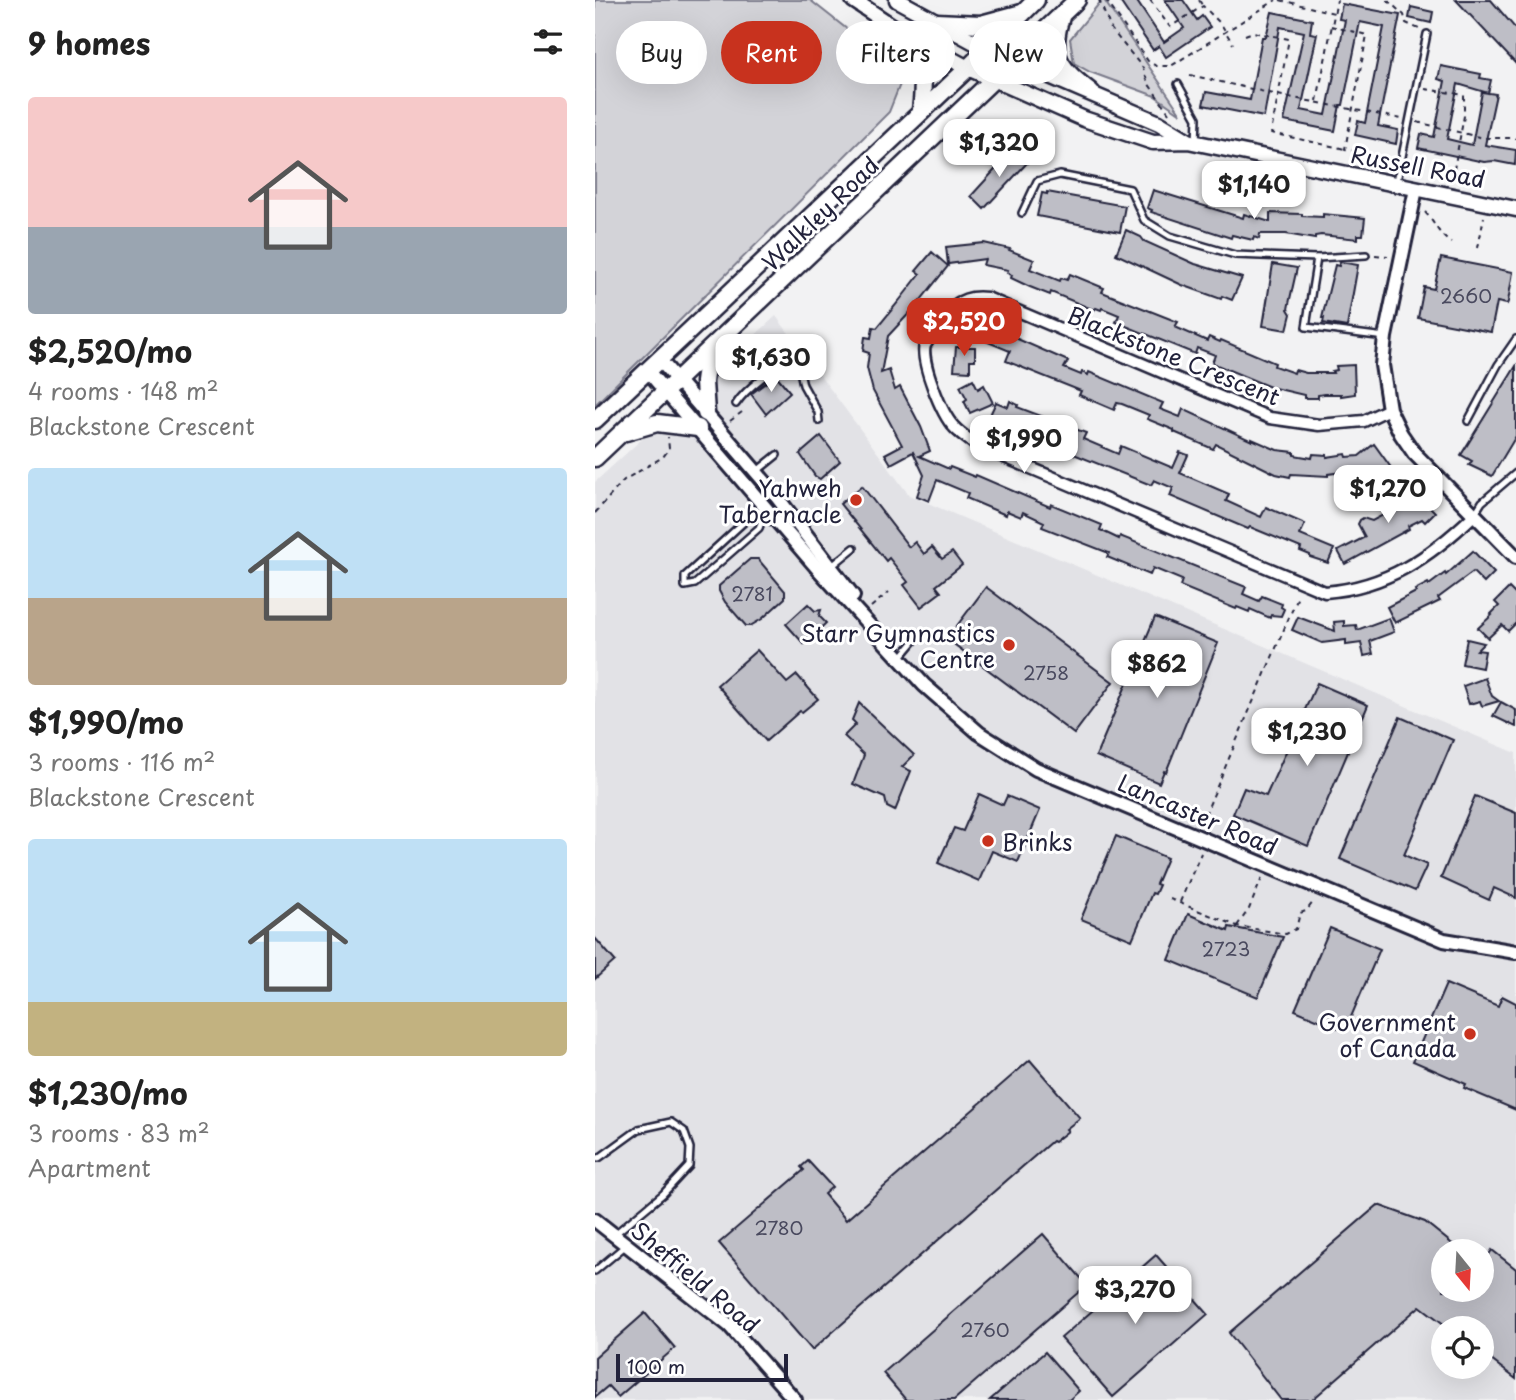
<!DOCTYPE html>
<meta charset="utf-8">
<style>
:root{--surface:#fff;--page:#f6f6f6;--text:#222;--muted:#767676;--accent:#c8321e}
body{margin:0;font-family:"Playpen Sans",sans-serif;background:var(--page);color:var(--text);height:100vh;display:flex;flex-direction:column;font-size:26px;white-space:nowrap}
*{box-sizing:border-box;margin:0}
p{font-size:23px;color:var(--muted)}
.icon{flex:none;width:38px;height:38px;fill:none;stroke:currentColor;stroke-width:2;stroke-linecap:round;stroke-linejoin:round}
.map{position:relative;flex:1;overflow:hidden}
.sheet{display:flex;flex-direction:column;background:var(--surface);width:595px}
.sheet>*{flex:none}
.hud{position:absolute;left:21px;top:21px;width:665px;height:63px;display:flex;gap:14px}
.needle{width:46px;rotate:162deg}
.tools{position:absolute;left:836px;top:1239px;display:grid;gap:14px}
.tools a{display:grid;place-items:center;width:63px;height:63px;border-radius:50%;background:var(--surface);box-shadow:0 7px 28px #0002;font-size:35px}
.scale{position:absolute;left:21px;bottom:18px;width:172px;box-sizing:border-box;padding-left:7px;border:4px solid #22223b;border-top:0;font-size:19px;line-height:24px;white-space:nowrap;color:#22223b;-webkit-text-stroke:5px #fff;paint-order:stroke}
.price{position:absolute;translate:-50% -60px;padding:0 16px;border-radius:14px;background:#fff;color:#222;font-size:23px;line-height:46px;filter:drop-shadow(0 2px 4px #0008)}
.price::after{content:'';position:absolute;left:50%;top:42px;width:21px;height:16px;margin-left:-10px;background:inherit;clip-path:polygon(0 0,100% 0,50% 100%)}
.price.selected{background:var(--accent);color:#fff}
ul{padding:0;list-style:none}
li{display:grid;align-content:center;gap:14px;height:371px;padding:0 28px}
li span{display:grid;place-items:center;height:217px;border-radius:7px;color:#555}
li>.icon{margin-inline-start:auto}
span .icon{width:126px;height:126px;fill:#fffc;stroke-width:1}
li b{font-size:30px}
h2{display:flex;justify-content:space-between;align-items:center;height:84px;padding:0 28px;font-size:30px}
.chip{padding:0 24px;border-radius:32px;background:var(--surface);box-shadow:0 7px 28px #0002;font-size:24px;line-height:63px}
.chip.selected{background:var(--accent);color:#fff}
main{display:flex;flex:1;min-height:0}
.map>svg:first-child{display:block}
.built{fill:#e2e2e6;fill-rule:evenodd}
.green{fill:#d3d3d8;stroke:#7a7a8a;stroke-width:2}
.building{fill:#bebec6;stroke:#22223b;stroke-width:2}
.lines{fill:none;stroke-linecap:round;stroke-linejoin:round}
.service-casing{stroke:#22223b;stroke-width:10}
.minor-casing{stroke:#22223b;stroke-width:15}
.tertiary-casing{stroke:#22223b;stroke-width:18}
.secondary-casing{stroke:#22223b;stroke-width:19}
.primary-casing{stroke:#22223b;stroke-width:21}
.path{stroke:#22223b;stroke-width:2;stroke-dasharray:5 5;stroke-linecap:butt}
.service{stroke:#fff;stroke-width:5}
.minor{stroke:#fff;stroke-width:10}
.tertiary{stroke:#fff;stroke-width:12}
.secondary{stroke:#fff;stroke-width:14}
.primary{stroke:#fff;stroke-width:16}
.poi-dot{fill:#c8321e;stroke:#fff;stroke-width:2.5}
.labels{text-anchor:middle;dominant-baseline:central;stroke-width:6;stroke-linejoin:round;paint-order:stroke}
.number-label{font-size:19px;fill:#49495e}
.street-label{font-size:23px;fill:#22223b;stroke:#fff}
.poi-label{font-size:23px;fill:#22223b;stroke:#fff;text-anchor:end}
</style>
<main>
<section class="sheet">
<h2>9 homes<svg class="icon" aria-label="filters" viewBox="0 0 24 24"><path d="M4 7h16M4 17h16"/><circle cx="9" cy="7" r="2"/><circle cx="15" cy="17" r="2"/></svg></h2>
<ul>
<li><span style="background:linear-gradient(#f6c9c9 60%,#9aa5b1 0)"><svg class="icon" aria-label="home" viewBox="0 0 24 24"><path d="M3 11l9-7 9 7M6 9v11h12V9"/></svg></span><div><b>$2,520/mo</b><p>4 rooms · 148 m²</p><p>Blackstone Crescent</p></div></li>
<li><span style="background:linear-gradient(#bfe0f5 60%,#b9a48a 0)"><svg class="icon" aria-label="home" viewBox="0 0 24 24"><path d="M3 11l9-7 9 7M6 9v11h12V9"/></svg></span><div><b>$1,990/mo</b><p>3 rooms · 116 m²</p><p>Blackstone Crescent</p></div></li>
<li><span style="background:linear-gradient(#bfe0f5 75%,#c2b280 0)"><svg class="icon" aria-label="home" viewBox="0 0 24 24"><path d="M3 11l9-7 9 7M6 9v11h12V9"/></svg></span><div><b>$1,230/mo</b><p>3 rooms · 83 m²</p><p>Apartment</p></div></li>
</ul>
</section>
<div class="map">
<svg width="921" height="1400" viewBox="0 0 921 1400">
<rect width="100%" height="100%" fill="#f2f2f3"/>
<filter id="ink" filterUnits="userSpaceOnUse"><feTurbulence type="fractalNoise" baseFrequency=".0143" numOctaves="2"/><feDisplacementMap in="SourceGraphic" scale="14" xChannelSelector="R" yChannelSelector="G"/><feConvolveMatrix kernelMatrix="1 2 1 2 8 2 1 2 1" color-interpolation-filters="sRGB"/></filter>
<g filter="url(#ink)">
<path class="built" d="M181,316L314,495L921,753V1400H0V482ZM849,1251H887V1290H849ZM849,1328H887V1367H849Z"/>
<g class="green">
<path d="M0,0H215L309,74L294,112L0,405Z"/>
<path d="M507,0H509L586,114L560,96L495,72L479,63L475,39Z"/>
</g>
<g class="building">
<path d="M524,0H541L569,42L589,28L570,0H588L602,20L607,16L615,27L571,57L564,46L558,50Z"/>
<path d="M861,0H896L921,29V64Z"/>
<path d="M747,4L805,15L783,126L803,130L801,144L760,135L763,121L770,123L789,27L765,22L748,105H745L740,131L689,121L709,32L685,27L669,117L608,105L611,92L655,100L667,37H671L677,12L717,20L715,33L722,34L706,110L731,115L750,20L744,19Z"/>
<path d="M816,7L838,12L836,23L814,18Z"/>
<path d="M846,66L886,74L885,78L896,80L893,93L863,84L852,139L877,145L887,92L901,94L890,145L921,150L920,165L899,161L889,162L823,148L826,134L839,137L850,81L843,79Z"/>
<path d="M418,150L432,163L389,209L376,196Z"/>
<path d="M558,190L648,218L649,214L675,222V213L707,214V216L728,217V214L770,218L768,235H763V239L726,235L720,236V239L691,234H665L664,239L659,237L658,240L637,235L636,238L556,212L557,210L552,208Z"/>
<path d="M452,192L530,206L525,232L442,216L447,193L452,194Z"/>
<path d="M531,230L546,237L549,241L600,264L647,278L637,300L627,296L626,299L587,285L521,254Z"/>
<path d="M389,243L415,249L414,250L439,260L435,269L465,281L466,278L472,280L475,274L509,288L507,292L583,322L580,327L612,341L614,337L625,342L626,340L680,363L679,366L699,373L700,370L711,373H738L737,371L742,370L741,366L759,365L760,394L746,396V394H729L723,395V398H709V395L675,387L617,363L620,355L602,348L600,354L521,322L524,315L507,308L506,310L501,308L499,310L456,292L455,295L435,287L416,278L417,275L412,273L413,270L388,265L390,259L353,264L351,247Z"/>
<path d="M337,252L353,266L321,306L293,336L286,373L294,370L300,390L305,387L326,427L335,451L324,456L354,469L355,467L380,477L381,475L455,507L456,504L507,525L505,530L524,539L525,536L651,587L648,594L664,601L667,596L687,604L686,607L689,609L686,616L676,615L675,618L655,609L654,612L642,607L641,609L585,586L587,580L558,568L555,575L512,557L514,553L447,527L449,522L428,512L426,517L412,511L411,515L371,498L373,493L342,480L334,501L322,496L329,475L318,452L296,464L290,454L307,445L278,391L272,368L274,353L268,351L270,337L276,338L278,327L282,328L304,301L325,274L321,271Z"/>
<path d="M846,258L918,272L913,302L912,304L902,302L896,332L823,318L829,287L839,289Z"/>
<path d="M745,262L763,265L752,327L728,323L729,318H727L740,265L744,266Z"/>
<path d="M678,264L702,268L695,299L693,309L696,314L692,330L668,326Z"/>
<path d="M377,320L386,324L387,321L411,334L473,361L469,368L486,375L487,372L493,375L494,372L568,403L565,409L585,417L588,409L657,441V439L682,450L699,452V455L717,458L718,454L732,455V457L751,454L752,457L764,456L779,444L797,469L786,477L779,468L733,474V476L696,474L695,477L681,474L621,444L618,449L579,432V430L552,419L554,415L527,404L522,403L519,410L484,395L486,391L411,361L415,351L371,333Z"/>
<path d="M361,347H380V360H375V371L359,370Z"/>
<path d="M921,366V436L897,476L874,465L877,461L866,455Z"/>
<path d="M181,375L195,392L171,414L156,394Z"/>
<path d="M378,379L383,389L389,385L398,403L375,413L369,401L372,399L365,386Z"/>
<path d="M415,401L423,405L422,407L491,433L488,439L523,454L526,446L578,468L585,452L593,455L585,473L634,494L631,501L666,517L671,507L710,524L705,535L739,549L733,563L715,557V555L705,551L706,548L655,527L653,529L575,496L578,488L559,480L556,485L431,435L434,427L416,420L414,425L394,417L401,402L413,407Z"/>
<path d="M226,436L245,461L225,479L220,476L205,454Z"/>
<path d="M267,486L314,547L320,542L329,554L337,547L347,559L357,552L367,565L341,586L346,592L326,607L309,585L313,582L294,558L291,561L245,504Z"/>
<path d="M814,486L840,512L830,522L827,519L813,526L814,529L750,564L743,551L770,537L763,524L765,520L768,518L777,521L811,503L804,495Z"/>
<path d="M878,551L899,573L889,583L878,572L843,598L845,601L800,623L792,607L821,592L820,590L833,583L834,585L850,573L851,575Z"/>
<path d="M155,559H163L190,591V598L167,619L155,626H151L130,602L124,591V586Z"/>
<path d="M391,587L518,682L479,734L352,639Z"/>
<path d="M914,588L921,595V623L913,631L907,625L893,638L883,628L897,615L896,614L904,606L900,602Z"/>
<path d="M213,604L220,611L226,610L224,616L231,623L209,644L191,624Z"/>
<path d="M560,617L623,643L571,772L569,771L564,783L501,756Z"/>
<path d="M703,617L740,631L739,622L749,621V626L761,625L762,630L794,618L799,632L775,641L778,654L769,656L766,643L751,645V640L727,643L697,630Z"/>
<path d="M872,639L889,643L882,650L890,651L887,668L867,664Z"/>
<path d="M162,650L192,683L202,675L223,699L207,712L205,711L171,741L122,685Z"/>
<path d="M890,678L897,696L904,701L887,706L885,701L874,704L868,686Z"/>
<path d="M722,683L773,705L713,846L638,814L649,788L671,796Z"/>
<path d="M906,702L921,710V727L898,716Z"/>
<path d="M264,703L319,755L307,767L316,771L300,811L292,807L290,798L258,784L269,755L249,736L261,724L257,720Z"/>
<path d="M805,717L858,740L809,855L832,865L820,891L745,859Z"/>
<path d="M384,794L408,805L412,796L445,810L423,862L397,851L384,881L343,863L359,828L368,831Z"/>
<path d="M880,796L921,813V898L899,888L894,900L846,878Z"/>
<path d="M521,836L572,858L561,884L564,885L560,894L557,893L537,940L486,919Z"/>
<path d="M593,914L633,931L634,927L688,937L663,997L574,960Z"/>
<path d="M735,928L785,949L750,1031L700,1010Z"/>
<path d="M0,938L20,961L0,979Z"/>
<path d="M851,984L903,1006L907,996L921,1003V1110L869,1088L871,1084L818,1061Z"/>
<path d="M435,1060L485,1118L471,1129L473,1131L459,1142L457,1141L217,1350L124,1243L209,1170L206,1167L213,1161L237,1187L229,1194L251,1220Z"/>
<path d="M783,1205L830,1222L866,1251H849V1290H887V1265L897,1250L921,1269V1379L887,1353V1328H854L825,1306L717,1400H686L634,1333Z"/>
<path d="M448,1234L492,1285L359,1400H311L288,1373Z"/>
<path d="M561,1255L613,1314L518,1397L466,1338Z"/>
<path d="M50,1313L80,1348L23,1397L13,1386L0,1397V1357Z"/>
<path d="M450,1352L484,1391L474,1400H395Z"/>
</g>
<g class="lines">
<g class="service-casing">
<g id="service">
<path d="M583,84L602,118L601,142"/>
<path d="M802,181L832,34"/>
<path d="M427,213L442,181L465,175L535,189L549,220L575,236L640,255L722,258L711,327L790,337"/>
<path d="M722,258L771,255"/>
<path d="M141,404C150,390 181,364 197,362L205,371L208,385L223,412L224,421"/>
<path d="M873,421L903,365L921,339"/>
<path d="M161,472L182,455"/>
<path d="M172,508L164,528L100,584L90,586V576L149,522Z"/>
<path d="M879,515L887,502L921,473"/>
<path d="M237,566L259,548"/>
<path d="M305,658L326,633"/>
<path d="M0,1158H4L44,1129L76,1122L89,1131L95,1148L94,1166L68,1194L20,1234"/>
<path d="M0,1271L30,1246"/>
</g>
</g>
<g class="minor-casing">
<path id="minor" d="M794,409L769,421L724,425L675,418L392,298C357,293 348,320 330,345C325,361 347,415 359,427C365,434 374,439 381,445L730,592C792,587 835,557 879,515"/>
</g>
<g class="tertiary-casing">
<g id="tertiary">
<path d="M821,189L790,337L787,365L794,409L806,434L819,453L921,557"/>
<path d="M64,359L175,488L258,596"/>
<path d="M52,370L224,570L329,685L384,733L441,769L849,940L921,952"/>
<path d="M0,1220L135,1326L200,1400"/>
</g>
</g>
<g class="secondary-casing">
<g id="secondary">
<path d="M258,0L306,32L373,68L489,119L558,142L593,141L921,209"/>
<path d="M302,0L392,49L564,123L592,140"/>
</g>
</g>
<g class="primary-casing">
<g id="primary">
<path d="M466,17C453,57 466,69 496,92"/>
<path d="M341,22L386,24L427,13"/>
<path d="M306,32C327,65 331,71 326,110"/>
<path d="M111,413L109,382L113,353"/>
<path d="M0,420L373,68L441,0"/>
<path d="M31,432L62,423L103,428"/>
<path d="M0,458L482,0"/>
</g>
</g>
<g class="path">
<path d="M504,0L516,29L548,68L553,83L574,113"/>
<path d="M511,0L553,61L561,66H576L681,0"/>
<path d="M555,0L575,27L608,6L626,24L638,44"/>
<path d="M604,0L607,5"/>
<path d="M685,0L739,13"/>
<path d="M792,0L809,15L811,23L826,30"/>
<path d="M736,26L772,35L750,149L795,159"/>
<path d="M650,35L658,32L694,39L676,133L750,149"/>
<path d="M595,75L683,95L807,119"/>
<path d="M830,89L869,95V116L859,169"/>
<path d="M722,101L742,0"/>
<path d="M822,122L888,138H921"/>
<path d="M830,212C840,223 843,234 856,243"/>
<path d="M883,248L889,217"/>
<path d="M780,255L793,256"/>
<path d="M135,421L147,412"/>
<path d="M0,513L29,480L68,457L74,449L73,437"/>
<path d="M276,607L294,592"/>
<path d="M606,824L704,594"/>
<path d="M575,899L642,926L691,934L701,929L705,913L711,911L719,901"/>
<path d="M585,902L606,853"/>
<path d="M642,926L654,909L667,878"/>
</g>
<use href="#service" class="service"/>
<use href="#minor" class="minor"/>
<use href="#tertiary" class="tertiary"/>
<use href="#secondary" class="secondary"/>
<use href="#primary" class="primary"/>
</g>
</g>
<g class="poi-dot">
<circle cx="261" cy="500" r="7"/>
<circle cx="414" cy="645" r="7"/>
<circle cx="393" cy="841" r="7"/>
<circle cx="875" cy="1034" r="7"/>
</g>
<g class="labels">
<g class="number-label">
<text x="871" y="295">2660</text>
<text x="157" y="593">2781</text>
<text x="451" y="672">2758</text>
<text x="631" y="948">2723</text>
<text x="184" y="1227">2780</text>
<text x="390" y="1329">2760</text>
</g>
<g class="street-label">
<text transform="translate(823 166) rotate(11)">Russell Road</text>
<text transform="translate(225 213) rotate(-44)">Walkley Road</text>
<text transform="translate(579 355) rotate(22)">Blackstone Crescent</text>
<text transform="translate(603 814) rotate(23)">Lancaster Road</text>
<text transform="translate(101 1277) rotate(40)">Sheffield Road</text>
</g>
<g class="poi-label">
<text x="247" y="487">Yahweh<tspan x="247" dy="26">Tabernacle</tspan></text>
<text x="400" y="632">Starr Gymnastics<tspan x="400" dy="26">Centre</tspan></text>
<text x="407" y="841" text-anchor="start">Brinks</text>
<text x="861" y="1021">Government<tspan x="861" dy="26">of Canada</tspan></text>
</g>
</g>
</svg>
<div class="tools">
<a><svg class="needle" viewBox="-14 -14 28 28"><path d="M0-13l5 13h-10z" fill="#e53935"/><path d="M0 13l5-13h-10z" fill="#767676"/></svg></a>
<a><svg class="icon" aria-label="locate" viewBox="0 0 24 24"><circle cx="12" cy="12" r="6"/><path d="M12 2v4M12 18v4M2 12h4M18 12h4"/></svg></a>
</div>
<div class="scale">100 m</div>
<b class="price" style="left:404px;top:179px">$1,320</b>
<b class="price" style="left:659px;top:221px">$1,140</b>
<b class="price selected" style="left:369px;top:358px">$2,520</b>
<b class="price" style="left:176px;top:394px">$1,630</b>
<b class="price" style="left:429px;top:475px">$1,990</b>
<b class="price" style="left:793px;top:525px">$1,270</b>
<b class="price" style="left:562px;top:700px">$862</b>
<b class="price" style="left:712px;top:768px">$1,230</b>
<b class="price" style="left:540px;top:1326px">$3,270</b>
<div class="hud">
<a class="chip">Buy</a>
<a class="chip selected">Rent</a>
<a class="chip">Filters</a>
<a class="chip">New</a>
</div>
</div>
</main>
